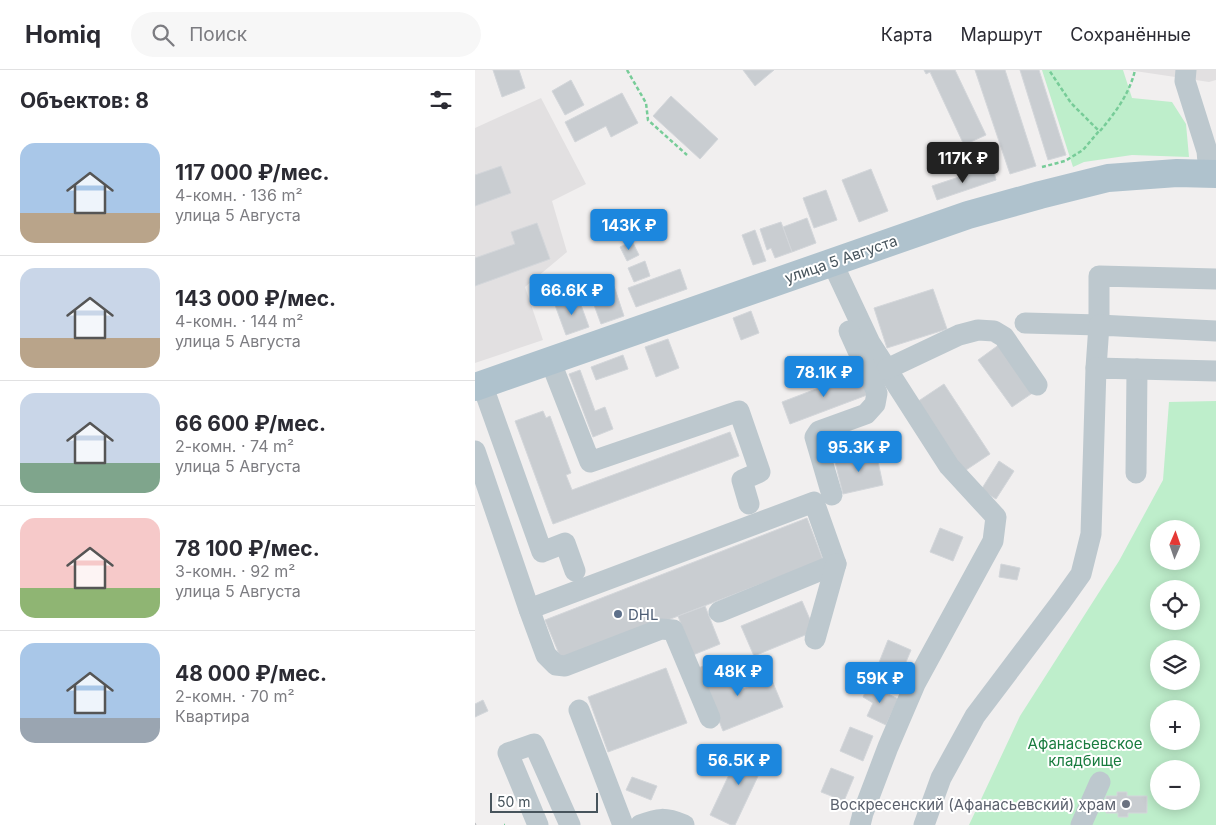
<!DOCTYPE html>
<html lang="ru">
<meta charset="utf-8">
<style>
:root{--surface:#fff;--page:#f7f7f7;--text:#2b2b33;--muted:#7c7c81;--line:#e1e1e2;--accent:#1c87de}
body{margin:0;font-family:Inter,sans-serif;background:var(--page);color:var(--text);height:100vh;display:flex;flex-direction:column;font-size:19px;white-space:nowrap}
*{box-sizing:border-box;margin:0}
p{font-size:16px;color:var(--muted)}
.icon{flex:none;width:28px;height:28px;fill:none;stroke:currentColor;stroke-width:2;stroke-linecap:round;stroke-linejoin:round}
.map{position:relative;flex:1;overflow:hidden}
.panel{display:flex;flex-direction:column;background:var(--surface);width:475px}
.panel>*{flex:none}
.needle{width:32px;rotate:2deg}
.fabs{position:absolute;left:675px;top:450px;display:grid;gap:10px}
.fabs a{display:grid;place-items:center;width:50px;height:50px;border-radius:50%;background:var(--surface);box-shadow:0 2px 12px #0003;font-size:25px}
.scale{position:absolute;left:15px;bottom:12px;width:108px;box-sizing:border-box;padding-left:5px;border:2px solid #47545c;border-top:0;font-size:14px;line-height:18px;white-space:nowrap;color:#47545c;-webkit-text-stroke:4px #fff;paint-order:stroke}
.price{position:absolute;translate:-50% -42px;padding:0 11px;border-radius:5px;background:var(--accent);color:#fff;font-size:16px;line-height:32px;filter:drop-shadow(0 1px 2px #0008)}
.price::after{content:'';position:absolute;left:50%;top:30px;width:15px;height:11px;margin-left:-8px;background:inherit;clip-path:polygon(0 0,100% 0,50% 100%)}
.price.on{background:#222;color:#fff}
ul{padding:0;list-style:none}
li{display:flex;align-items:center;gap:15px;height:125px;padding:0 20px}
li+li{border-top:1px solid var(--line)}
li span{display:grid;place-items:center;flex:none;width:140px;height:100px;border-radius:15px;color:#555}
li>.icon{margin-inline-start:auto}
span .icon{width:60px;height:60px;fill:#fffc;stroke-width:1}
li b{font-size:21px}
h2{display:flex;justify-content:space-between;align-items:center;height:60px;padding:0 20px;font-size:21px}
header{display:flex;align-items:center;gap:30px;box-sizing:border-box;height:70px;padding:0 25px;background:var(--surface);border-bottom:1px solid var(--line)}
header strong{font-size:24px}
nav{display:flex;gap:28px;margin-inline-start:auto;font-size:18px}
.search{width:350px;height:45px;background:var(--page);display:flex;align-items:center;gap:12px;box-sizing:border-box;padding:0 18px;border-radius:28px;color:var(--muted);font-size:19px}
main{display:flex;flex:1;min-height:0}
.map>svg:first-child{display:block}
.education{fill:#e2e0e1}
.green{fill:#beeecb;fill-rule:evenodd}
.building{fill:#c9cdd1;stroke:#d3d6da}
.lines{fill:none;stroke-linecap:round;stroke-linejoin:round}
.path{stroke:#77cc98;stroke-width:2.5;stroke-dasharray:4 2.5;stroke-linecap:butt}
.minor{stroke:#bdc8ce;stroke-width:21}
.major{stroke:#afc2cd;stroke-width:28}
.tram{stroke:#b1b5b9;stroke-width:1}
.service-dot{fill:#5c6f8a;stroke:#fff;stroke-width:2}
.worship-dot{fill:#6b7280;stroke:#fff;stroke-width:2}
.labels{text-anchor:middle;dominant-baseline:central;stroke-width:4;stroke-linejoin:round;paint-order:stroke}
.street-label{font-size:15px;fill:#47545c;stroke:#fff}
.service-label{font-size:15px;fill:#4e5e75;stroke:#fff;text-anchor:start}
.park-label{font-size:15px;fill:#197c3f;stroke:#fff}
.worship-label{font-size:15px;fill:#5b616d;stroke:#fff;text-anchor:end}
</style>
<header>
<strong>Homiq</strong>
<div class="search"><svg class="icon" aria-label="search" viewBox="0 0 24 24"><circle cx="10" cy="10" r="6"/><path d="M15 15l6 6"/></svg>Поиск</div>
<nav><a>Карта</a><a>Маршрут</a><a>Сохранённые</a></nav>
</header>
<main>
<section class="panel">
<h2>Объектов: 8<svg class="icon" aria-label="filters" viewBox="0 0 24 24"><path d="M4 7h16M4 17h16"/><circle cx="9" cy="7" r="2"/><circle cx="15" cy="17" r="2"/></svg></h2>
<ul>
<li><span style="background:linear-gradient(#a9c7e8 70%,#b9a48a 0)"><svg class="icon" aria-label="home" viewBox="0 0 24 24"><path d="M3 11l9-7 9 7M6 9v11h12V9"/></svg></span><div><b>117 000 ₽/мес.</b><p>4-комн. · 136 m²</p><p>улица 5 Августа</p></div></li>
<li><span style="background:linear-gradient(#c9d6e8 70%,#b9a48a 0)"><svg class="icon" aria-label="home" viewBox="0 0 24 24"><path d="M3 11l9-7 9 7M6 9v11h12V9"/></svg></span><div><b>143 000 ₽/мес.</b><p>4-комн. · 144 m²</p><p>улица 5 Августа</p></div></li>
<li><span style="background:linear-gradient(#c9d6e8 70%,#7fa58c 0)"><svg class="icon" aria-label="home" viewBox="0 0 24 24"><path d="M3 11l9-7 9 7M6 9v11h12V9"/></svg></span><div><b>66 600 ₽/мес.</b><p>2-комн. · 74 m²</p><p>улица 5 Августа</p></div></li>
<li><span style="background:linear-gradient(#f6c9c9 70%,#8fb573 0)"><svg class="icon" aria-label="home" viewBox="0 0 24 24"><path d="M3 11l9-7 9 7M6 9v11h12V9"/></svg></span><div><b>78 100 ₽/мес.</b><p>3-комн. · 92 m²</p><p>улица 5 Августа</p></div></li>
<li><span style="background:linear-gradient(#a9c7e8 75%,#9aa5b1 0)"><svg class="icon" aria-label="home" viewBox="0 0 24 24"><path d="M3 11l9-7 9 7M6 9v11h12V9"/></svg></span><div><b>48 000 ₽/мес.</b><p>2-комн. · 70 m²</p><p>Квартира</p></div></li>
</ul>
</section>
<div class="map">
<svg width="741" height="755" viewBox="0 0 741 755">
<rect width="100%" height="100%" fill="#f1efef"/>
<g class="education">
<path d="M653,0H741V10L734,12Z"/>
<path d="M66,28L111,114L77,131L92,182L50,217L68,270L0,293V58Z"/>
</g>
<g class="green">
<path d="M567,0H648L657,28L697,32L711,54L714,87L657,85L609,92L598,97Z"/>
<path d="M741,331V755H494L545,646L644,491L688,410L694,332ZM684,459H716V491H684ZM684,519H716V551H684ZM684,579H716V611H684ZM684,639H716V671H684ZM684,699H716V731H684Z"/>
</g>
<g class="building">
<path d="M18,0H44L50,18L27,27Z"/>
<path d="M268,0H299L280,16Z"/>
<path d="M449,0H480L511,65L489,75L455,2L451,4Z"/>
<path d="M500,0H530L561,96L535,104Z"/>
<path d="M545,0H564L591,85L573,90Z"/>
<path d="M96,10L109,35L90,45L77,21Z"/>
<path d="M147,23L163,53L136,67L131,56L100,72L90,52Z"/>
<path d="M196,26L243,69L225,89L178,46Z"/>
<path d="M26,96L36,123L0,136V105Z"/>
<path d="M511,98L513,104L519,102L521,110L462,130L457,116Z"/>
<path d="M396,99L413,141L384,152L367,110Z"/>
<path d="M351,120L362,150L339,158L328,128Z"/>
<path d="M332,148L341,173L317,182L308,157Z"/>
<path d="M306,152L317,182L300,188L296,178L292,180L285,159Z"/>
<path d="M62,153L75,189L0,216V188L40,174L36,162Z"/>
<path d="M280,160L291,191L278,195L267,165Z"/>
<path d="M157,171L164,185L152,191L145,177Z"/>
<path d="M170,191L175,206L159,212L153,198Z"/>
<path d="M205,199L212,219L161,237L153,218Z"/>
<path d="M139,216L149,246L126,254L115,224Z"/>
<path d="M458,219L472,259L412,278L399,238Z"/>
<path d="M103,227L114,257L91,265L80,235Z"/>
<path d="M276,241L284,263L266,270L258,248Z"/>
<path d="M193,269L204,298L181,307L170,277Z"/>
<path d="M525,274L559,322L537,337L503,290Z"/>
<path d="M148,285L153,299L121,310L116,297Z"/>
<path d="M105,300L120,341L130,337L138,359L118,367L94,304Z"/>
<path d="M383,303L392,325L315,354L307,332Z"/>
<path d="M469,314L515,384L488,402L442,332Z"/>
<path d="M68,341L71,348L75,346L96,403L91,405L97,420L255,362L264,386L78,454L40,351Z"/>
<path d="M401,382L408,415L368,424L360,392Z"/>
<path d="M524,391L539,401L521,429L506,420Z"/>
<path d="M332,448L348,490L87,591L70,550Z"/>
<path d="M465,458L488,467L478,491L455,482Z"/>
<path d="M526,494L545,498L542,510L524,507Z"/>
<path d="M327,531L340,561L279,586L266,556Z"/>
<path d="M230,536L245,574L218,585L203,546Z"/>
<path d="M413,570L436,580L426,604L403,595Z"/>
<path d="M247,589L260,622L296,608L308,637L248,661L223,598Z"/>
<path d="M191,598L212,653L133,682L113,627Z"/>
<path d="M394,614L423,629L411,655L392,646L398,633L388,627Z"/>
<path d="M8,630L13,641L0,647V634Z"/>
<path d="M375,657L398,666L388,691L365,681Z"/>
<path d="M268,675L292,687L260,755H256L235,745Z"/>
<path d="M356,698L379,707L369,731L346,722Z"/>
<path d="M157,707L182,716L176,730L151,720Z"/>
<path d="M642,722H652V726H672V743H653V747H643V743H631V726H642Z"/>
</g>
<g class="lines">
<g class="path">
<path d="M152,0L171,33L173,50L212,85"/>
<path d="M625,61C640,43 655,23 660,0"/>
<path d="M567,97L590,91L608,80L624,61L596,33L574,0"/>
<path d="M29,755H30"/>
</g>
<g class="minor">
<path d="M711,0L710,11L732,81L734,103"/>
<path d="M357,192L395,273L474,396L521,447L518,471L440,614L413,677L388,743L385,755"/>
<path d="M550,253L624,255V206L741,209"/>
<path d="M75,290L115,392L264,341L285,402L267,410L274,434"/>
<path d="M621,298L624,255L741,261"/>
<path d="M412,299L484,265L503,260L519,261L529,267L562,315"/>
<path d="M7,314L67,482L90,473L100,501"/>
<path d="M0,381L54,539L339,432L361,494L244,542"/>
<path d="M661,403L662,299"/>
<path d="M357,425L340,367L344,361L391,344L400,334L402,323L374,261"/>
<path d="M54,539L71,585L81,595L90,596L186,559L198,560L235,648"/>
<path d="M340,569L361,494"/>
<path d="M104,640L148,755"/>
<path d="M63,755L33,683L59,674L95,755"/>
<path d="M165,755C183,748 190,747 209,755"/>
<path d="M449,755L466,708L500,646L586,532L606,504L616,464L621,298L741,301"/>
<path d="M606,755L625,712"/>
</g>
<path class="major" d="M0,317L493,145L565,125L633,108L702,103L741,104"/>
<path class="tram" d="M0,753L1,755"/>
</g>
<circle class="service-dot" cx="143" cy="544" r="5"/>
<circle class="worship-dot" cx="651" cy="734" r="5"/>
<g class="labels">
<g class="street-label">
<text transform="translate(366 189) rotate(-19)">улица 5 Августа</text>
</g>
<g class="service-label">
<text x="153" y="544">DHL</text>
</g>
<g class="park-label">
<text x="610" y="673">Афанасьевское<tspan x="610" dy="17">кладбище</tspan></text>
</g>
<g class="worship-label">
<text x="641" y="734">Воскресенский (Афанасьевский) храм</text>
</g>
</g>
</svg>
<div class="fabs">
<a><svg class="needle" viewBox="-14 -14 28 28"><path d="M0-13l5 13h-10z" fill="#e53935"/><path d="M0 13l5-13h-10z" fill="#7c7c81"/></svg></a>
<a><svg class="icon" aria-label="locate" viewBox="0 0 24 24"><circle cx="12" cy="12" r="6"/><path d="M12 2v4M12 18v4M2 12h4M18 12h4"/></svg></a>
<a><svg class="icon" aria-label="layers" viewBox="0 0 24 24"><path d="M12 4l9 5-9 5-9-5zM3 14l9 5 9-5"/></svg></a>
<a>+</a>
<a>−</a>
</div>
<div class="scale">50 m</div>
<b class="price on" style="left:488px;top:114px">117K ₽</b>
<b class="price" style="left:154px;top:181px">143K ₽</b>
<b class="price" style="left:97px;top:246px">66.6K ₽</b>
<b class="price" style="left:349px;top:328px">78.1K ₽</b>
<b class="price" style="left:384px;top:403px">95.3K ₽</b>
<b class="price" style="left:263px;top:627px">48K ₽</b>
<b class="price" style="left:405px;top:634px">59K ₽</b>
<b class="price" style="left:264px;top:716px">56.5K ₽</b>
</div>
</main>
